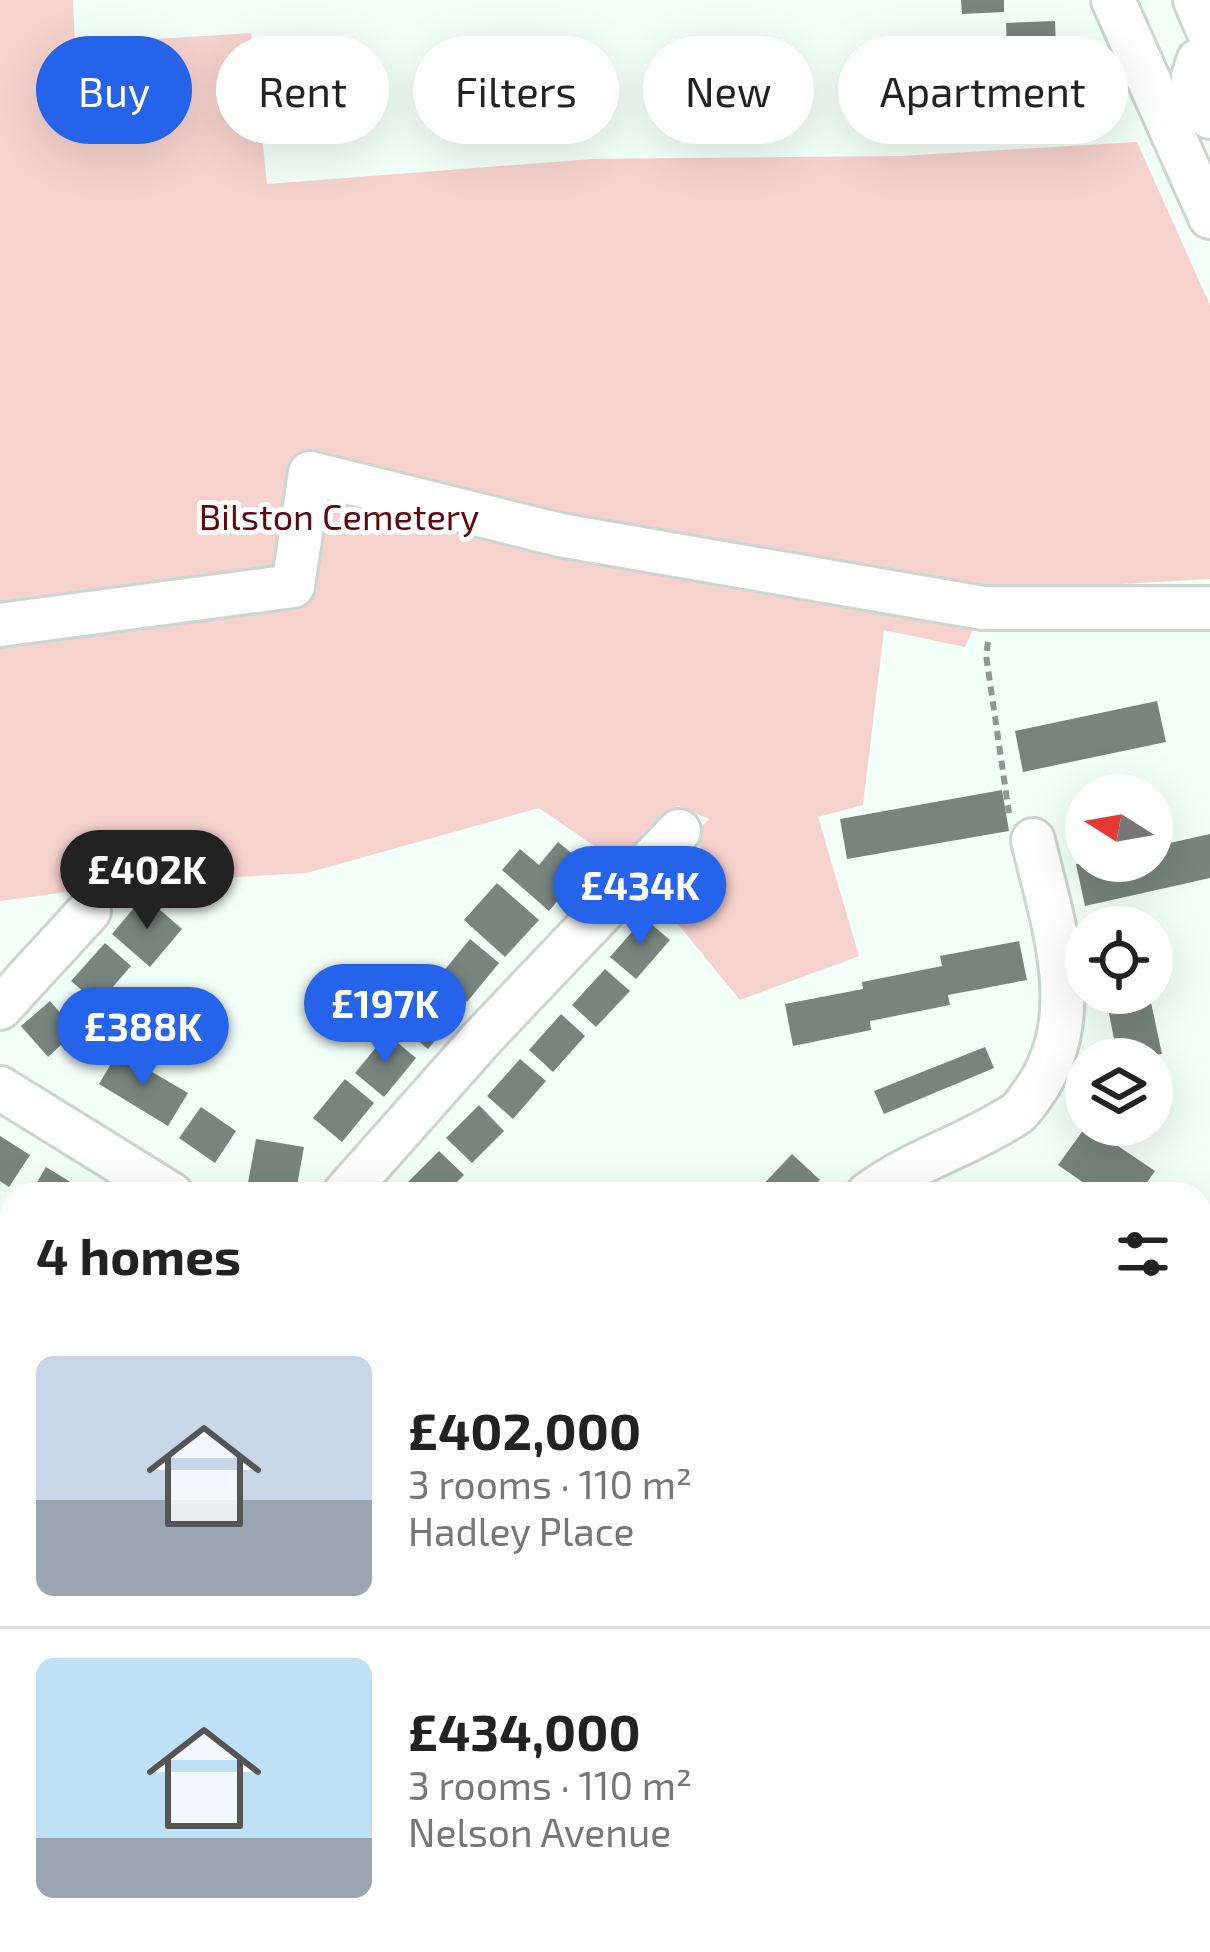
<!DOCTYPE html>
<meta charset="utf-8">
<style>
:root{--surface:#fff;--page:#f6f6f6;--text:#222;--muted:#767676;--line:#e0e0e0;--accent:#2563eb}
body{margin:0;font-family:"Exo 2",sans-serif;background:var(--page);color:var(--text);height:100vh;display:flex;flex-direction:column;font-size:45px;white-space:nowrap}
*{box-sizing:border-box;margin:0}
p{font-size:39px;color:var(--muted)}
.icon{flex:none;width:66px;height:66px;fill:none;stroke:currentColor;stroke-width:2;stroke-linecap:round;stroke-linejoin:round}
.map{position:relative;flex:1;overflow:hidden}
.panel{position:absolute;left:0px;top:1182px;width:1212px;height:771px;display:flex;flex-direction:column;background:var(--surface);border-radius:36px 36px 0 0;box-shadow:0 12px 48px #0002}
.panel>*{flex:none}
.top-card{position:absolute;left:36px;top:36px;width:1140px;height:108px;display:flex;gap:24px}
.needle{width:78px;rotate:281deg}
.controls{position:absolute;left:1065px;top:774px;display:grid;gap:24px}
.controls a{display:grid;place-items:center;width:108px;height:108px;border-radius:50%;background:var(--surface);box-shadow:0 12px 48px #0002;font-size:60px}
.price{position:absolute;translate:-50% -102px;padding:0 27px;border-radius:42px;background:var(--accent);color:#fff;font-size:39px;line-height:78px;filter:drop-shadow(0 3px 6px #0008)}
.price::after{content:'';position:absolute;left:50%;top:72px;width:36px;height:27px;margin-left:-18px;background:inherit;clip-path:polygon(0 0,100% 0,50% 100%)}
.price.on{background:#222;color:#fff}
ul{padding:0;list-style:none}
li{display:flex;align-items:center;gap:36px;height:300px;padding:0 36px}
li+li{border-top:3px solid var(--line)}
li span{display:grid;place-items:center;flex:none;width:336px;height:240px;border-radius:18px;color:#555}
li>.icon{margin-inline-start:auto}
span .icon{width:144px;height:144px;fill:#fffc;stroke-width:1}
li b{font-size:51px}
h2{display:flex;justify-content:space-between;align-items:center;height:144px;padding:0 36px;font-size:51px}
.chip{padding:0 42px;border-radius:54px;background:var(--surface);box-shadow:0 12px 48px #0002;font-size:42px;line-height:108px}
.chip.on{background:var(--accent);color:#fff}
.map>svg:first-child{display:block}
.green{fill:#f6d2ce}
.building{fill:#78857e}
.lines{fill:none;stroke-linecap:round;stroke-linejoin:round}
.minor-casing{stroke:#c9d7d0;stroke-width:48}
.highway-casing{stroke:#d8d8d8;stroke-width:66}
.path{stroke:#8e9793;stroke-width:6;stroke-dasharray:9 6;stroke-linecap:butt}
.minor{stroke:#fff;stroke-width:42}
.highway{stroke:#47f2b2;stroke-width:60}
.labels{text-anchor:middle;dominant-baseline:central;stroke-width:10;stroke-linejoin:round;paint-order:stroke}
.park-label{font-size:36px;fill:#60070d;stroke:#fff}
</style>
<div class="map">
<svg width="1210" height="1952" viewBox="0 0 1210 1952">
<rect width="100%" height="100%" fill="#f3fff9"/>
<path class="green" d="M0,0H73L75,44L251,33L267,184L592,159L901,156L1137,142L1210,305V579L997,591L983,608L965,647L884,630L863,805L818,817L859,956L740,1000L650,890L688,893L711,867L693,835L709,819L678,806L616,861L539,808L307,873L134,883L0,901Z"/>
<g class="building">
<path d="M961,0H1004V12L962,14Z"/>
<path d="M1055,21L1057,79L1008,81L1006,23Z"/>
<path d="M1157,701L1166,742L1023,772L1015,731Z"/>
<path d="M1002,790L1009,831L847,859L840,819Z"/>
<path d="M1210,834V878L1085,906L1076,864L1152,861V847Z"/>
<path d="M558,842L587,866L549,911L502,870L520,849L539,865Z"/>
<path d="M497,883L539,920L505,957L464,920Z"/>
<path d="M144,896L182,929L150,967L112,934Z"/>
<path d="M644,918L670,940L636,979L610,957Z"/>
<path d="M470,939L499,963L467,1002L438,978Z"/>
<path d="M1019,941L1027,980L948,995L950,1005L870,1021L871,1030L793,1046L785,1004L863,989L862,982L942,966L940,956Z"/>
<path d="M105,943L131,966L98,1004L71,981Z"/>
<path d="M605,969L630,991L596,1027L572,1005Z"/>
<path d="M431,986L460,1010L428,1049L399,1025Z"/>
<path d="M1105,993H1149L1162,1054L1118,1059Z"/>
<path d="M50,1001L81,1037L65,1051L61,1045L48,1057L21,1026Z"/>
<path d="M561,1014L585,1036L553,1072L529,1050Z"/>
<path d="M387,1034L416,1058L384,1097L355,1073Z"/>
<path d="M985,1047L994,1068L884,1114L874,1091Z"/>
<path d="M118,1052L188,1093L168,1126L99,1084Z"/>
<path d="M520,1059L546,1081L513,1119L487,1096Z"/>
<path d="M345,1079L374,1103L342,1142L313,1118Z"/>
<path d="M479,1105L504,1131L472,1163L446,1138Z"/>
<path d="M201,1107L236,1131L215,1163L179,1138Z"/>
<path d="M1087,1125L1155,1171L1139,1194H1100L1058,1165Z"/>
<path d="M0,1136L30,1155L9,1187L0,1181Z"/>
<path d="M256,1139L304,1147L296,1191L248,1183Z"/>
<path d="M439,1151L464,1175L445,1194H411L404,1186Z"/>
<path d="M792,1154L820,1180L806,1194H762L758,1190Z"/>
<path d="M46,1167L90,1194H30Z"/>
<path d="M1200,1325L1210,1332V1394L1200,1387Z"/>
<path d="M0,1655L12,1664V1740L9,1745L0,1738Z"/>
<path d="M1203,1691L1210,1699V1744L1206,1740L1200,1744V1694Z"/>
<path d="M611,1941H673L661,1952H616L608,1944Z"/>
<path d="M959,1941H1011L1001,1952H950Z"/>
</g>
<g class="lines">
<g class="minor-casing">
<g id="minor">
<path d="M1113,0L1210,217"/>
<path d="M1195,0L1210,35"/>
<path d="M1210,56L1198,61L1193,77L1210,117"/>
<path d="M0,625L293,586L310,473L560,535L983,608H1210"/>
<path d="M656,855L692,882"/>
<path d="M0,1008L89,911"/>
<path d="M0,1088L171,1194"/>
<path d="M344,1194L484,1036L679,831"/>
<path d="M868,1194C914,1160 969,1145 1016,1114C1023,1109 1028,1100 1034,1092C1088,1017 1052,922 1033,840"/>
<path d="M0,1434H12"/>
<path d="M0,1614L12,1588"/>
<path d="M871,1952V1941"/>
</g>
</g>
<g class="highway-casing">
<g id="highway">
<path d="M1200,1483L1210,1471"/>
<path d="M1200,1599L1210,1588"/>
<path d="M787,1952L799,1941"/>
</g>
</g>
<g class="path">
<path d="M988,642L986,655L1009,813"/>
<path d="M0,1949L10,1952"/>
</g>
<use href="#minor" class="minor"/>
<use href="#highway" class="highway"/>
</g>
<g class="labels">
<g class="park-label">
<text x="339" y="515">Bilston Cemetery</text>
</g>
</g>
</svg>
<div class="controls">
<a><svg class="needle" viewBox="-14 -14 28 28"><path d="M0-13l5 13h-10z" fill="#e53935"/><path d="M0 13l5-13h-10z" fill="#767676"/></svg></a>
<a><svg class="icon" aria-label="locate" viewBox="0 0 24 24"><circle cx="12" cy="12" r="6"/><path d="M12 2v4M12 18v4M2 12h4M18 12h4"/></svg></a>
<a><svg class="icon" aria-label="layers" viewBox="0 0 24 24"><path d="M12 4l9 5-9 5-9-5zM3 14l9 5 9-5"/></svg></a>
</div>
<b class="price on" style="left:147px;top:932px">£402K</b>
<b class="price" style="left:640px;top:948px">£434K</b>
<b class="price" style="left:385px;top:1066px">£197K</b>
<b class="price" style="left:143px;top:1089px">£388K</b>
<div class="top-card">
<a class="chip on">Buy</a>
<a class="chip">Rent</a>
<a class="chip">Filters</a>
<a class="chip">New</a>
<a class="chip">Apartment</a>
</div>
<section class="panel">
<h2>4 homes<svg class="icon" aria-label="filters" viewBox="0 0 24 24"><path d="M4 7h16M4 17h16"/><circle cx="9" cy="7" r="2"/><circle cx="15" cy="17" r="2"/></svg></h2>
<ul>
<li><span style="background:linear-gradient(#c9d6e8 60%,#9aa5b1 0)"><svg class="icon" aria-label="home" viewBox="0 0 24 24"><path d="M3 11l9-7 9 7M6 9v11h12V9"/></svg></span><div><b>£402,000</b><p>3 rooms · 110 m²</p><p>Hadley Place</p></div></li>
<li><span style="background:linear-gradient(#bfe0f5 75%,#9aa5b1 0)"><svg class="icon" aria-label="home" viewBox="0 0 24 24"><path d="M3 11l9-7 9 7M6 9v11h12V9"/></svg></span><div><b>£434,000</b><p>3 rooms · 110 m²</p><p>Nelson Avenue</p></div></li>
</ul>
</section>
</div>
